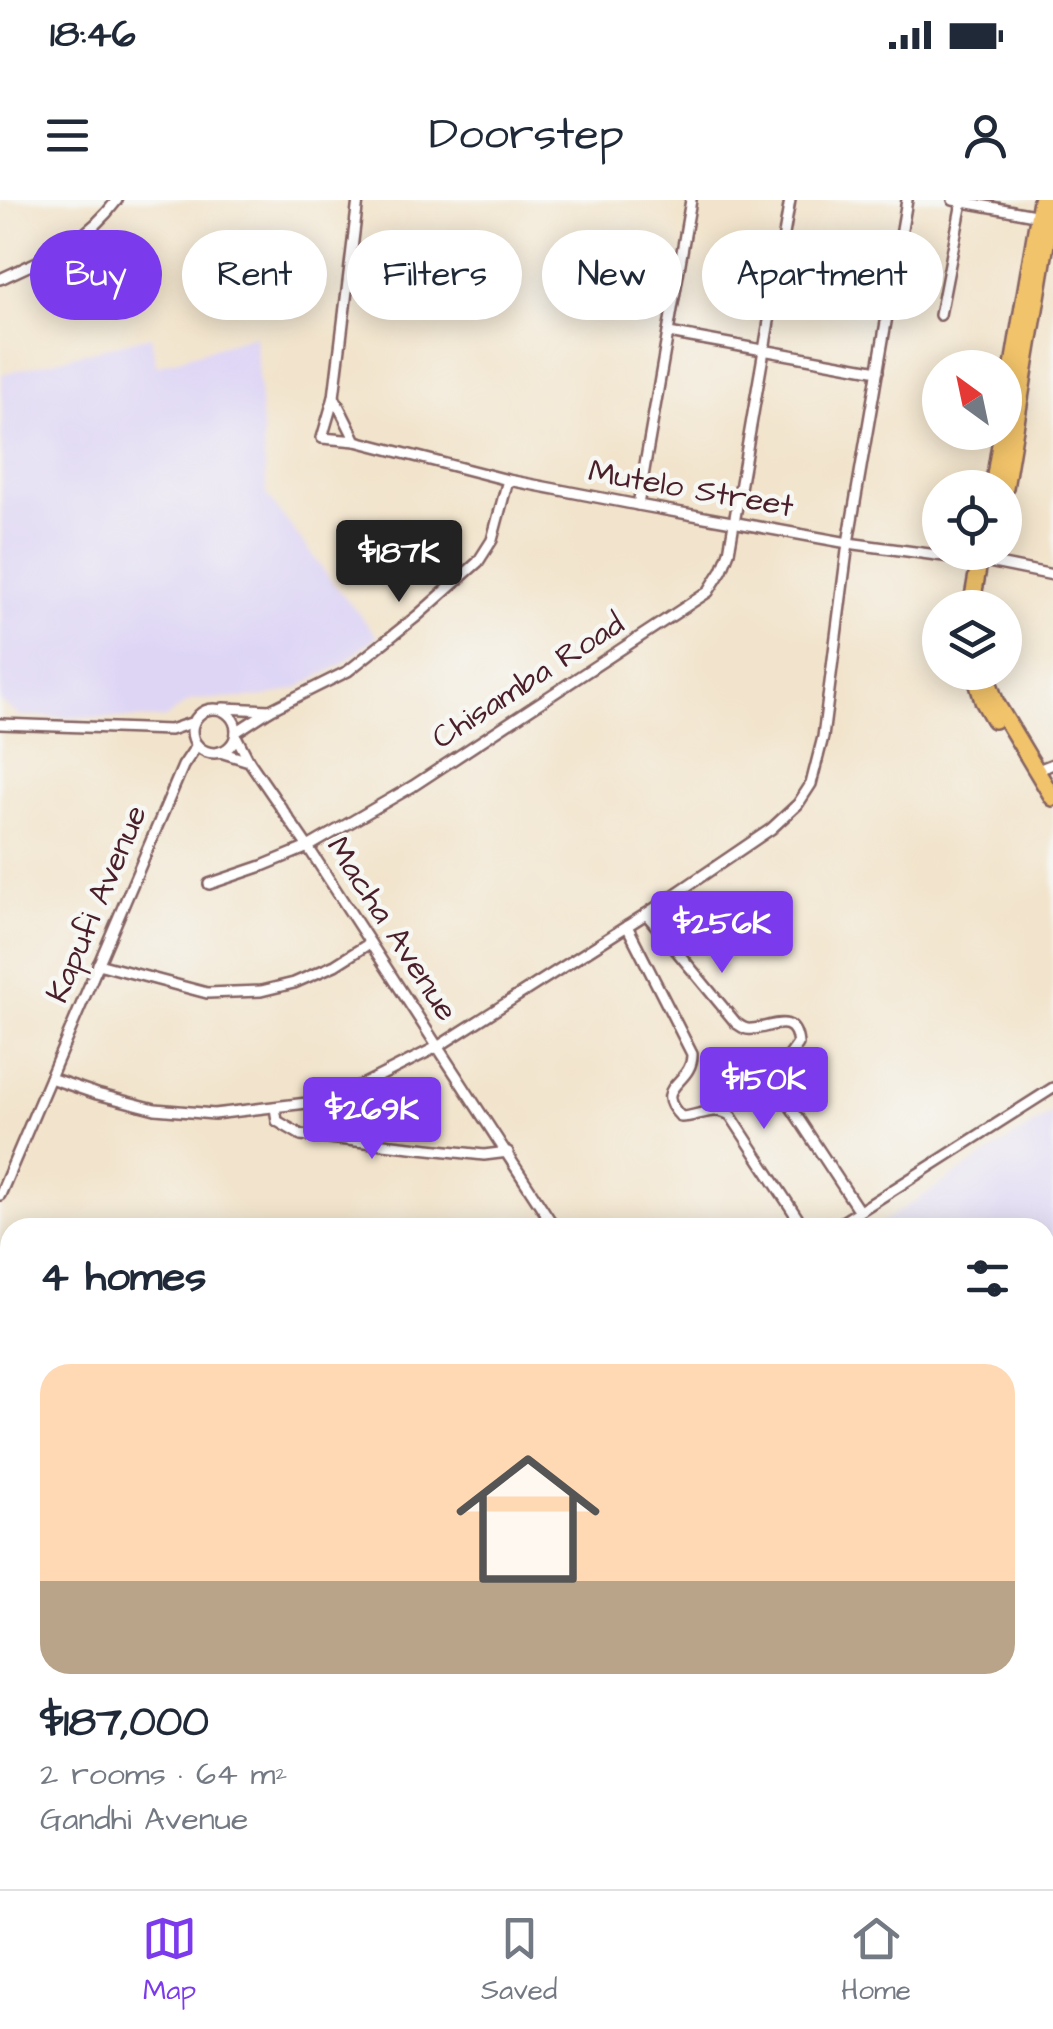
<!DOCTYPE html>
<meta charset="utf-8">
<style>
:root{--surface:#fff;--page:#f6f6f7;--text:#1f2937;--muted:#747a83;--line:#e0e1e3;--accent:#7c3aed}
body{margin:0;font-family:"Architects Daughter",sans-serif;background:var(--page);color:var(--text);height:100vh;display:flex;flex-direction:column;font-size:38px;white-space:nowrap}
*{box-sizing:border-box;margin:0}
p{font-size:32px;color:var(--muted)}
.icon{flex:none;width:55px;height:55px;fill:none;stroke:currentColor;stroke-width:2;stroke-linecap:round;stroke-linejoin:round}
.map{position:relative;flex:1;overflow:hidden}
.sheet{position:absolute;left:0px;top:1018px;width:1055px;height:672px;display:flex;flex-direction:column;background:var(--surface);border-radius:30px 30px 0 0;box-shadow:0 5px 25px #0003}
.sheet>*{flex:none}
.top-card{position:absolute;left:30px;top:30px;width:995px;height:90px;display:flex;gap:20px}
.needle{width:65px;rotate:327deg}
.fabs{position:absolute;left:922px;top:150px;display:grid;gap:20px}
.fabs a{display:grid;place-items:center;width:100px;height:100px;border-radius:50%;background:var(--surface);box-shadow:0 5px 25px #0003;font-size:50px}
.price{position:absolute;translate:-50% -85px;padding:0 22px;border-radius:10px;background:var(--accent);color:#fff;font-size:32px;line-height:65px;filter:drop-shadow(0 2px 5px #0008)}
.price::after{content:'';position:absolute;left:50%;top:60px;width:30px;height:22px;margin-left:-15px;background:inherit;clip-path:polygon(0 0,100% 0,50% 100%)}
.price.on{background:#222;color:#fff}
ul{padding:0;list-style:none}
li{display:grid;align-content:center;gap:20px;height:530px;padding:0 40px}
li+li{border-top:2px solid var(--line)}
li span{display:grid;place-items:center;height:310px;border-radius:30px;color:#555}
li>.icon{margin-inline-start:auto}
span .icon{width:180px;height:180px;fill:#fffc;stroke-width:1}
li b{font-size:42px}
h2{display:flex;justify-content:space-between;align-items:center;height:120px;padding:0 40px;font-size:42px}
.tag{padding:0 35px;border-radius:45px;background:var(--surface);box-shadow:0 5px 25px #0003;font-size:35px;line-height:90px}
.tag.on{background:var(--accent);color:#fff}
.status{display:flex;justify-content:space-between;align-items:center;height:70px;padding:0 50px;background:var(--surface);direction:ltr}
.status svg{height:28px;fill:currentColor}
header{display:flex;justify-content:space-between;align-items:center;height:130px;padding:0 40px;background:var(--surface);font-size:45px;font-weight:600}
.dock{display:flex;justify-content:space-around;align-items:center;height:140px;border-top:2px solid var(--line);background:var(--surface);font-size:28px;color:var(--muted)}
.dock a{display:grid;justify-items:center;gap:5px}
.dock .on{color:var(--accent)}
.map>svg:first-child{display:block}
.built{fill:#ded5f5}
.green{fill:#8dc77b;stroke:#6c7353;stroke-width:2.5}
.forest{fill:#72ac6b;stroke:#5e664b;stroke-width:2.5}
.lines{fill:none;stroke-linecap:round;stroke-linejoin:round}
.street-casing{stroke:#856463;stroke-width:14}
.highway-casing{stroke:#856463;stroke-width:20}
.street{stroke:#fff;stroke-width:9}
.highway{stroke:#f1c36a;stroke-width:15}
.labels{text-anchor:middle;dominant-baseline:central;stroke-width:9;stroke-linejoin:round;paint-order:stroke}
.street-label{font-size:32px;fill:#4a1f2b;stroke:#f6f6f2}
</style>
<div class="status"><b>18:46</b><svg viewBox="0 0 49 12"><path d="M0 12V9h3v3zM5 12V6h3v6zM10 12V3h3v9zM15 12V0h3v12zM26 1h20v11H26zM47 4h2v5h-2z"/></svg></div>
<header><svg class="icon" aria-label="menu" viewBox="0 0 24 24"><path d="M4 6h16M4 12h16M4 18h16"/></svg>Doorstep<svg class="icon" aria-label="person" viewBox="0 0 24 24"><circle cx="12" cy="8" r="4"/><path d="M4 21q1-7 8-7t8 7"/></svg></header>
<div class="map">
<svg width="1053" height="1689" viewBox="0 0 1053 1689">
<rect width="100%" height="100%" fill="#f6f6f2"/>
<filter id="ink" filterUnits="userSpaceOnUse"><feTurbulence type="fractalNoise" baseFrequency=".01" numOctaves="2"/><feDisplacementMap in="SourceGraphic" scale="20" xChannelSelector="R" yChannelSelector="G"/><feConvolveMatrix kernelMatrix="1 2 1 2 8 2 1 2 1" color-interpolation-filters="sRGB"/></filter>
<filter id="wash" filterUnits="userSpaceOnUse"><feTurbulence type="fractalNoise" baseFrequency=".0048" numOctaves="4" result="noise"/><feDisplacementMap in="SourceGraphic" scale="40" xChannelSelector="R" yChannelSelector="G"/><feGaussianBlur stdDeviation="2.25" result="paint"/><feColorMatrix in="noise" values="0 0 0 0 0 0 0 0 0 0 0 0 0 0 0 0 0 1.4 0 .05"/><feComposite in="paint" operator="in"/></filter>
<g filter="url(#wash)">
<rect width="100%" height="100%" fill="#f2e4cc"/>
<g class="built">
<path d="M255,135L267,295L330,379L377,436L342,464L298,488L266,497L192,500L164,519L19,516L0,501L2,174L151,136L156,166Z"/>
<path d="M1053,912V1110L1045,1115V1028L875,1027Z"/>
</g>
<g class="green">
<path d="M246,1680H382L368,1689H232Z"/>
<path d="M461,1680H706L712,1689H454L452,1685Z"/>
</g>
<g class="forest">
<path d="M10,1236V1548L0,1552V1241Z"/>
<path d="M71,1680H246L232,1689H73Z"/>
</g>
</g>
<g filter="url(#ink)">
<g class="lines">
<g class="street-casing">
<g id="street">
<path d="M358,0L334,197L322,238L356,241L508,280L638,305L848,343L988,362L1053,375"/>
<path d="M953,0L1040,16"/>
<path d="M0,79C48,57 84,44 117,0"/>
<path d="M940,115L962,2"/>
<path d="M669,133L878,171"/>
<path d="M334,197L356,241"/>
<path d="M638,305L691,0"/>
<path d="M223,508L270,510"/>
<circle cx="214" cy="531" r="22"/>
<path d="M0,524L170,530L194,522"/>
<path d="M236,532L270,510L348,471L417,416L478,362L492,340L508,280"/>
<path d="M236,536L249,561L308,647L555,1028"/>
<path d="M220,552L249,561"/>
<path d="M1038,570L1053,564"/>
<path d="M209,684L262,666L308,647L413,586L708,392L722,370L729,352L790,0"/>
<path d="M646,714L736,823C742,827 745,830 752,829C771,828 795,811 798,844L775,876V883L859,1011"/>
<path d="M627,726L692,854C693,885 650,885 681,917C698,917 715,904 731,916L804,1028"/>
<path d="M98,764L207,793L261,791L294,783L335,765L370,743"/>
<path d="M50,878L97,894L155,909L214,914L307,903L362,885L439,846L646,714L771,629L798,604L811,584L823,537L848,343L907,0"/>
<path d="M275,907L277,921L301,935L484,955L508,952"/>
<path d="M0,995L183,566L197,545"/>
<path d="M833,1028L1053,888"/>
<path d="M0,1069L10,1070"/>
<path d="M1045,1150L1053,1163"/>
<path d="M1045,1425L1053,1437"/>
<path d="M1045,1674L1053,1687"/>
</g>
</g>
<g class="highway-casing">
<g id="highway">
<path d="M1005,213L1041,0"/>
<path d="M993,288L1002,232"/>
<path d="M1005,288L1053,2"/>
<path d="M971,408L981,352"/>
<path d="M974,472L983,501L994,520"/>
<path d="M985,472L996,503L1053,598"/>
<path d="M1045,1131L1053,1126"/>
<path d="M416,1689L430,1680"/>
</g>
</g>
<use href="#street" class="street"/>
<use href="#highway" class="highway"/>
</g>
</g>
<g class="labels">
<g class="street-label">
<text transform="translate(691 289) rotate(10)">Mutelo Street</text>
<text transform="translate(528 481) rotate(-33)">Chisamba Road</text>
<text transform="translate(97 704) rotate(-67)">Kapufi Avenue</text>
<text transform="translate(392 729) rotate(57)">Macha Avenue</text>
</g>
</g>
</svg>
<div class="fabs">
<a><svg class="needle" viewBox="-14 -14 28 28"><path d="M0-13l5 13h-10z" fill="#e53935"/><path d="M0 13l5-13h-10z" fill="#747a83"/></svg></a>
<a><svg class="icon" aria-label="locate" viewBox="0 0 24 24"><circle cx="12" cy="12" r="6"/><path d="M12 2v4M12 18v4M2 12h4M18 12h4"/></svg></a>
<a><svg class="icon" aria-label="layers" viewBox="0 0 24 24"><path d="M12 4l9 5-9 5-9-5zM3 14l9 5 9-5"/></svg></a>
</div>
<b class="price on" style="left:399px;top:405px">$187K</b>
<b class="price" style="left:722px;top:776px">$256K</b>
<b class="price" style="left:764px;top:932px">$150K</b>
<b class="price" style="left:372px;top:962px">$269K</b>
<div class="top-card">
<a class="tag on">Buy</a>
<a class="tag">Rent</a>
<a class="tag">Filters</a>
<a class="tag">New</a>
<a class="tag">Apartment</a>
</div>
<section class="sheet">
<h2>4 homes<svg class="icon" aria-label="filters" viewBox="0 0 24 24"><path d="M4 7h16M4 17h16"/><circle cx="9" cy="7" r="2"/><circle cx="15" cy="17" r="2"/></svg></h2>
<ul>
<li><span style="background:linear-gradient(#ffd9b3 70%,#b9a48a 0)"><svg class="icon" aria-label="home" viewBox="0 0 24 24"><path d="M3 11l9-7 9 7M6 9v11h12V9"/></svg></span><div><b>$187,000</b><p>2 rooms · 64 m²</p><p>Gandhi Avenue</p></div></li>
</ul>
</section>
</div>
<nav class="dock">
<a class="on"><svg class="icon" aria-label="map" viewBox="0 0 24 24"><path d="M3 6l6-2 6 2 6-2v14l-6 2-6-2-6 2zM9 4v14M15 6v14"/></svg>Map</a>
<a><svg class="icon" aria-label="saved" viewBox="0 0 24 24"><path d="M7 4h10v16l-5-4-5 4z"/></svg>Saved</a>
<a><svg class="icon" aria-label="home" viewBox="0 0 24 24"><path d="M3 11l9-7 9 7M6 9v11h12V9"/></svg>Home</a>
</nav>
